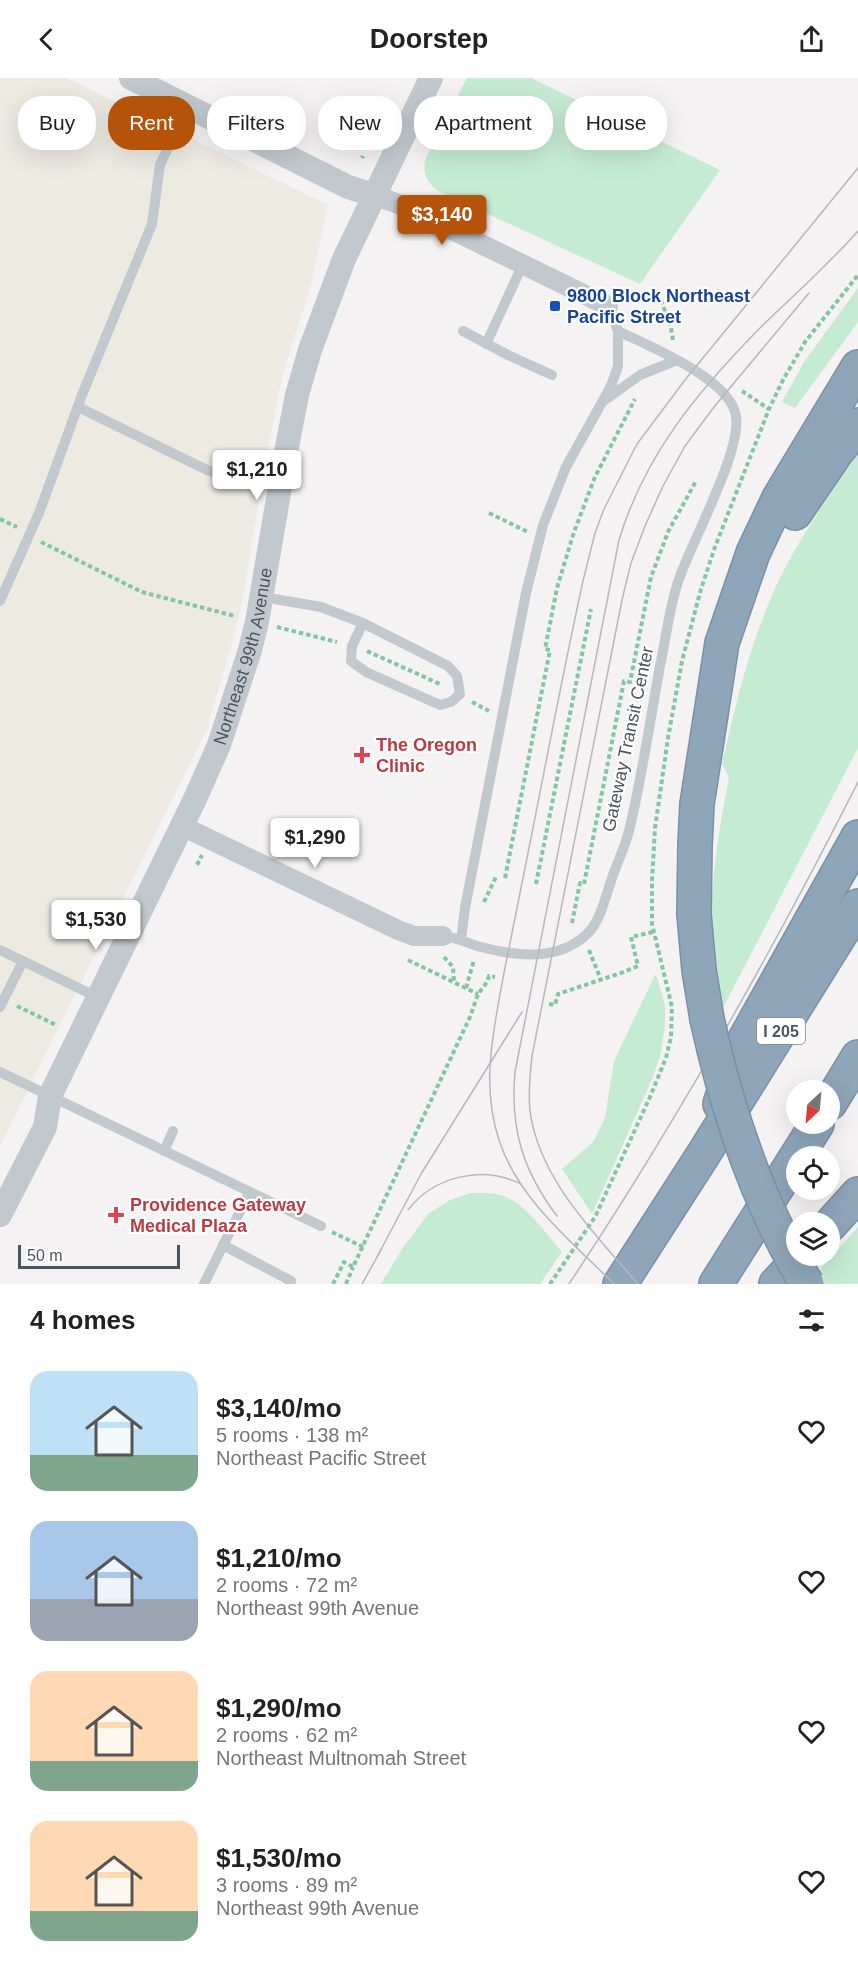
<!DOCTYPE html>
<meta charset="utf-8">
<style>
:root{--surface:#fff;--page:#f6f6f6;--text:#222;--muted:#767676;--accent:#b45309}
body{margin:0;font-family:Helvetica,sans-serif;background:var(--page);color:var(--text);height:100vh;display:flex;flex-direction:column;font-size:22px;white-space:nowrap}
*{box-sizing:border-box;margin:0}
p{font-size:20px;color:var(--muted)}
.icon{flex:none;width:33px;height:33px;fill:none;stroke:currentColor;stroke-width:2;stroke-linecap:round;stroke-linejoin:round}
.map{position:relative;height:1206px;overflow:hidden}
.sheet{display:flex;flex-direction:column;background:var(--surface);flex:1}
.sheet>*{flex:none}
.top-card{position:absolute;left:18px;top:18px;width:822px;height:54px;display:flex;gap:12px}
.needle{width:39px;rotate:206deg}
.tools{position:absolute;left:786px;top:1002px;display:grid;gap:12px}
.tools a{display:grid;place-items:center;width:54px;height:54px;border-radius:50%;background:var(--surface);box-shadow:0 6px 24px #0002;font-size:30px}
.scale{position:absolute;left:18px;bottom:15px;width:162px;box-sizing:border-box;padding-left:6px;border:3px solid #4b555d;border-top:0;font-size:16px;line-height:21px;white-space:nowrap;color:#4b555d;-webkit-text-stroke:4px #fff;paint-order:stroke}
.price{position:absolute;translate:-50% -51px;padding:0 14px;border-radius:6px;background:#fff;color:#222;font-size:20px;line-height:39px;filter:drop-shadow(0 2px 3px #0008)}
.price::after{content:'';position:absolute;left:50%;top:36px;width:18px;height:14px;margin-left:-9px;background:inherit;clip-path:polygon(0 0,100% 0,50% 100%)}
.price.active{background:var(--accent);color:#fff}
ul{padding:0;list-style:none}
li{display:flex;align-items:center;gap:18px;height:150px;padding:0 30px}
li span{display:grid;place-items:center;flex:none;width:168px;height:120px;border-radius:18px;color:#555}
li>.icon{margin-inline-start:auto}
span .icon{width:72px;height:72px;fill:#fffc;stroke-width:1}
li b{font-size:26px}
h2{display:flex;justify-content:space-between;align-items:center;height:72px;padding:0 30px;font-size:26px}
.chip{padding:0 21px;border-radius:24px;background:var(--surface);box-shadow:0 6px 24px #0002;font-size:21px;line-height:54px}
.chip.active{background:var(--accent);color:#fff}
header{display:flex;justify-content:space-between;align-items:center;height:78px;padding:0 30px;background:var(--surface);font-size:27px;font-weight:700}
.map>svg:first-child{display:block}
.commercial{fill:#edeae2}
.green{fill:#c6ebd3}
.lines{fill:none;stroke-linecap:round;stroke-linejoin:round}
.motorway-casing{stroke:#7a90a6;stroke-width:36}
.path{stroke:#82c6a2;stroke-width:4;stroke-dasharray:4.5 3;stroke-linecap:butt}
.service{stroke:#c1c9ce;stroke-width:10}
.minor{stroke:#c1c9ce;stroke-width:20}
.tertiary{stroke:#c1c9ce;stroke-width:24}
.motorway{stroke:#8fa5ba;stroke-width:33}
.tram{stroke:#b4b7bb;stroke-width:1.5}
.motorway-bridge-casing{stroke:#7a90a6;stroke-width:36;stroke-linecap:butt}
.motorway-bridge{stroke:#8fa5ba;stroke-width:33}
.transit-dot{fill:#1a4fb4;stroke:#fff;stroke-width:2}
.health-dot{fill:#e0444e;stroke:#fff;stroke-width:2}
.labels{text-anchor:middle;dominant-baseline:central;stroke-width:4.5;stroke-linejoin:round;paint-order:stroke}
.shield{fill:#fff;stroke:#81888e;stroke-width:1.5}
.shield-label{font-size:16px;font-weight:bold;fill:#4b555d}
.transit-label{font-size:18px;font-weight:bold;fill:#164399;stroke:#fff;text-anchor:start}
.street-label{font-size:18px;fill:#4b555d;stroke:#fff}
.health-label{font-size:18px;font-weight:bold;fill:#be3a42;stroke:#fff;text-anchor:start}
</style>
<header><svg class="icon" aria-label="back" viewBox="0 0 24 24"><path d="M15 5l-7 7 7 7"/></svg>Doorstep<svg class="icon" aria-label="share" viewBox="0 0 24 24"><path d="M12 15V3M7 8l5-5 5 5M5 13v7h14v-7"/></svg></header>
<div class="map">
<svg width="858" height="1206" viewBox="0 0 858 1206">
<rect width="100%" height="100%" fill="#f4f2f2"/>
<path class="commercial" d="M0,0H67L328,127L310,210L282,299L259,420L243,520L229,576L207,651L0,1068Z"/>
<g class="green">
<path d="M467,0H531L720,92L640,206L438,113C426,104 423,96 425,82Z"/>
<path d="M858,210V244L795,330L782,324L804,284Z"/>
<path d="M858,376V670L724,928L717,925C715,906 711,885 711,865C710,810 718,755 729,700L722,686C736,623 752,558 780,500C802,456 830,416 858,376Z"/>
<path d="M655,897L657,899L665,927V948L661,974L653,999L592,1136L562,1091L592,1065L596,1059L605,1039L614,983Z"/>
<path d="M470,1115C483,1115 496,1114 508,1120C527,1128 548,1158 562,1174L540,1206H381L402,1171L428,1136L450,1122Z"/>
<path d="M858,1149V1206H807L851,1157Z"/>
</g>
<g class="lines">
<g class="motorway-casing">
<g id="motorway">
<path d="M795,435L836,375L858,347"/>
<path d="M707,941L699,892L694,836L695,767L697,726L722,565L753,475L779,420L858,289"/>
<path d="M830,1025L858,979"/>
<path d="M720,1026L735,979L858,759"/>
<path d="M830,1147L858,1116"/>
<path d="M620,1206L703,1077L858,828"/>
<path d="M716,1206L817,1046"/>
<path d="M776,1206L802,1178"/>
</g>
</g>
<g class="path">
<path d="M362,80L363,78"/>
<path d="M661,222L671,250L673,262"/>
<path d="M742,313L769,331"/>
<path d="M489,435L528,454"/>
<path d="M0,441L17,449"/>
<path d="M41,464L142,514L235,538"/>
<path d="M277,549L337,564"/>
<path d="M367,573L442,607"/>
<path d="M472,624L489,633"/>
<path d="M197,787L202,777"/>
<path d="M505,800L550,572L545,571L557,510L574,454L595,399L635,321"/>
<path d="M536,806L591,531"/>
<path d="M484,824L496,799"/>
<path d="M572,845L580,805L584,806L624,603L630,604L651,499L668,454L696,403"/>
<path d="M589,872L601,902"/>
<path d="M444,879L453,889L454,904"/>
<path d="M408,882L478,916"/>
<path d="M466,910L474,882"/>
<path d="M549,926L555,927L558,916L621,895L638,888L631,859L653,854"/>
<path d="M17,928L56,947"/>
<path d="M332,1154L363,1169"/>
<path d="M333,1206L344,1184L353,1189L470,939L478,916L487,904L489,898L495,899"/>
<path d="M346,1206L353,1189"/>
<path d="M550,1206L595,1139L650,1019L666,980L671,959L672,929L652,846V803L655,750L668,660L682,583L701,511L715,469L769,331L783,302L805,264L858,197"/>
</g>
<g class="service">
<path d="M463,253L508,277L552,297"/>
<path d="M486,266L523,186"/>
<path d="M605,322L640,297L677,282"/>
<path d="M78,329L207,392L225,398L281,404"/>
<path d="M263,519L321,529L363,545L448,588L457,598L460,616L451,624L440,627L366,594L351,583L352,568L363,545"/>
<path d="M0,523L39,435L82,317L152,146L160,87L188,27"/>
<path d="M443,858C455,859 465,864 477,868C514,878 559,885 589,854C601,841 606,817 612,800C617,785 625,769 629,753C642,699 650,643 660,588C666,560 669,531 678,504C690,466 746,367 735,334C725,299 649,268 618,253"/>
<path d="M461,862L465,830L526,515L543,447L566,389L611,308L618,288V253L608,228"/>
<path d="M0,872L97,919"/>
<path d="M0,929L23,883"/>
<path d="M0,994L321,1148"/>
<path d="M164,1073L173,1053"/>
<path d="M223,1167L291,1203L290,1206"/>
<path d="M204,1206L249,1115"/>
</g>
<g class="minor">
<path d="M374,117L401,127L608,228"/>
<path d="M182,748L398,852L414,858H443"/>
</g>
<g class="tertiary">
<path d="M131,0L348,109L374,117"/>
<path id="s1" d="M0,1137L45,1049L50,1018L195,721L219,667L250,572L257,544L286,374L297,317L310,272L344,181L431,0"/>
</g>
<use href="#motorway" class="motorway"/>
<g class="tram">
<path d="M408,1132C434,1098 483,1087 521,1106"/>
<path d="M557,1138C523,1093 510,1051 515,994L619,462C645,376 698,313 760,250C793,218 827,188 858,153"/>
<path d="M377,1179L421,1096L522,934"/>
<path d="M362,1206L381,1172"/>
<path d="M569,1206C676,1045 771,876 858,704"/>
<path d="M614,1206C571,1163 518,1121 499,1062C481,1007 493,955 503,900C511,858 520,817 528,775C546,685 563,594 583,503L595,455L604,431L637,366L685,302L858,90"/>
<path d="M638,1206C595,1156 539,1101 530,1033C528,1014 530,996 532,978L622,522L631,485L645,448L663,408L685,368L714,329L809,215"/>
</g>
<g class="motorway-bridge-casing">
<path id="motorway-bridge" d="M707,941C727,1033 758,1126 807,1206"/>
</g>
<use href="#motorway-bridge" class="motorway-bridge"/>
</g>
<rect class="transit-dot" x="549" y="222" width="12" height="12" rx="3"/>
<g class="health-dot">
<path d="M359 668h6v6h6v6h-6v6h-6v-6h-6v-6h6z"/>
<path d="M113 1128h6v6h6v6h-6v6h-6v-6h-6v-6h6z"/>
</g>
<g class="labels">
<rect class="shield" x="757" y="940" width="48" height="26" rx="4.5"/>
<g class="shield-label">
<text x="781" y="953">I 205</text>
</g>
<g class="transit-label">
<text x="567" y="218">9800 Block Northeast<tspan x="567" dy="21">Pacific Street</tspan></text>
</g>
<g class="street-label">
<text stroke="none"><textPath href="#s1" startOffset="612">Northeast 99th Avenue</textPath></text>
<text transform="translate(628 661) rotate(-78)">Gateway Transit Center</text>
</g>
<g class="health-label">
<text x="376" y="667">The Oregon<tspan x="376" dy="21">Clinic</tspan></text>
<text x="130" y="1127">Providence Gateway<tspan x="130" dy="21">Medical Plaza</tspan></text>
</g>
</g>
</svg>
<div class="tools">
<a><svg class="needle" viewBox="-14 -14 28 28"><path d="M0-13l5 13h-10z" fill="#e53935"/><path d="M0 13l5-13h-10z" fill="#767676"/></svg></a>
<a><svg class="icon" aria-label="locate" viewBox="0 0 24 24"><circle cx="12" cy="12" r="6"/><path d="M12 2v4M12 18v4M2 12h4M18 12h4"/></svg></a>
<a><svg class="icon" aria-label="layers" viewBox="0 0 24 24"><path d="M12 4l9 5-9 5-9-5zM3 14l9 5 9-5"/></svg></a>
</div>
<div class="scale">50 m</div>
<b class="price active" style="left:442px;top:168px">$3,140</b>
<b class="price" style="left:257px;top:423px">$1,210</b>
<b class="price" style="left:315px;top:791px">$1,290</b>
<b class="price" style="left:96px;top:873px">$1,530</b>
<div class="top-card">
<a class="chip">Buy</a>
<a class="chip active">Rent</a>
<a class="chip">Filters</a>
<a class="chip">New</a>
<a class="chip">Apartment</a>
<a class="chip">House</a>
</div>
</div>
<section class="sheet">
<h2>4 homes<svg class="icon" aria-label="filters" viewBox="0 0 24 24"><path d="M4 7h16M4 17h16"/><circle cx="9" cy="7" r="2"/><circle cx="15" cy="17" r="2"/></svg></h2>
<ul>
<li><span style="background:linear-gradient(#bfe0f5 70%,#7fa58c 0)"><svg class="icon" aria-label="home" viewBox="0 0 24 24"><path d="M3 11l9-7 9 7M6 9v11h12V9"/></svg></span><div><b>$3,140/mo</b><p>5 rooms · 138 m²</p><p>Northeast Pacific Street</p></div><svg class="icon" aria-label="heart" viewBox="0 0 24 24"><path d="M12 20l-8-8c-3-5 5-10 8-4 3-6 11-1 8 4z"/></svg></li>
<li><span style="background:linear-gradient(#a9c7e8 65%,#9aa5b1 0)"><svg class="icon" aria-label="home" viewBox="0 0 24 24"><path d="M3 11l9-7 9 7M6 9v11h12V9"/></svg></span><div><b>$1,210/mo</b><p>2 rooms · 72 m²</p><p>Northeast 99th Avenue</p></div><svg class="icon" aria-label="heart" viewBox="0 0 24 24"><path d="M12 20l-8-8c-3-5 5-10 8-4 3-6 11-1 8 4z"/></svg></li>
<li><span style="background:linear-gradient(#ffd9b3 75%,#7fa58c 0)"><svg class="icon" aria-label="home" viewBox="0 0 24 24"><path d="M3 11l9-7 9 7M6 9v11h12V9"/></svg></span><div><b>$1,290/mo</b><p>2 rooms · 62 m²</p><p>Northeast Multnomah Street</p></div><svg class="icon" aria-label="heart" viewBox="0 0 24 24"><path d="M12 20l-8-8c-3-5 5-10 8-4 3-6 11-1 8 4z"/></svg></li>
<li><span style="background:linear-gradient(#ffd9b3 75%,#7fa58c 0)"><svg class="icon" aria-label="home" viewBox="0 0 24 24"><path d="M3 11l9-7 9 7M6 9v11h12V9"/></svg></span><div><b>$1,530/mo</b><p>3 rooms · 89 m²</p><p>Northeast 99th Avenue</p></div><svg class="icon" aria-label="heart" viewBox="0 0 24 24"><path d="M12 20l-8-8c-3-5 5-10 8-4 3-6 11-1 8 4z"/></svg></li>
</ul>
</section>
